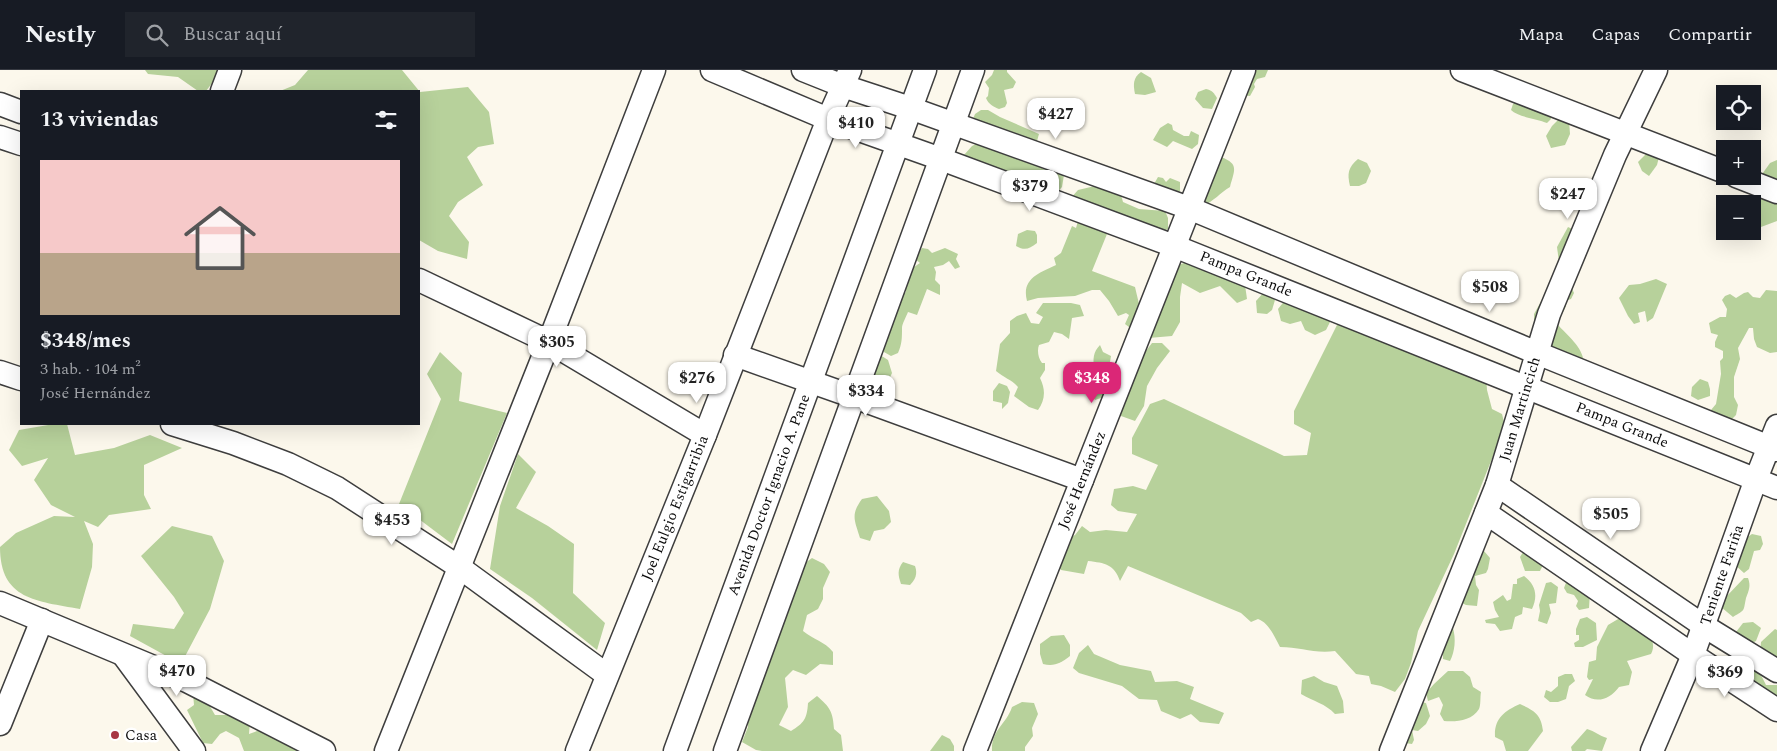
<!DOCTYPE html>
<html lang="es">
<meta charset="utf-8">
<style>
:root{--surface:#171b24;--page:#20242c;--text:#f1f3f6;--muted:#9ea1a6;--line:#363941;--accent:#db2777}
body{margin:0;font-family:Spectral,serif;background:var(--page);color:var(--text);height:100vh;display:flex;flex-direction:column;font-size:19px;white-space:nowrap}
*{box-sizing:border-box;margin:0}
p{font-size:16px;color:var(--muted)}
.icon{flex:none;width:28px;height:28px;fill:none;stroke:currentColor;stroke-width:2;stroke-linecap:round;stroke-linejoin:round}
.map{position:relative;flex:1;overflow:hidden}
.drawer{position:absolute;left:20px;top:20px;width:400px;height:335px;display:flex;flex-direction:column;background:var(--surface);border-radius:0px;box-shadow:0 5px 20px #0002}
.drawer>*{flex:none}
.tools{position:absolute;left:1716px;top:15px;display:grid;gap:10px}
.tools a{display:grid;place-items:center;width:45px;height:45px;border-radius:0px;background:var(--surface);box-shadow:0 5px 20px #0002;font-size:25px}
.price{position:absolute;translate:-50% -42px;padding:0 11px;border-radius:10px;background:#fff;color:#222;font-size:16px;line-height:32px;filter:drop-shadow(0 1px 2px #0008)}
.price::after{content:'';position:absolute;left:50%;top:30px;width:15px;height:11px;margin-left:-8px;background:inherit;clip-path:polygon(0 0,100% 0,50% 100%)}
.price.selected{background:var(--accent);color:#fff}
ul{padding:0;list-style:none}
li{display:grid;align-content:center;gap:10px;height:265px;padding:0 20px}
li+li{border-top:1px solid var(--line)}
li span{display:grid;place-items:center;height:155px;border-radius:0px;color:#555}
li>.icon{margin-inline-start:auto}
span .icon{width:90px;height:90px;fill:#fffc;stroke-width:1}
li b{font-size:21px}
h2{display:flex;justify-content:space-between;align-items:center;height:60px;padding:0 20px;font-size:21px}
header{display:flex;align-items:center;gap:30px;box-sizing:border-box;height:70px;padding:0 25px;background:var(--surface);border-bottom:1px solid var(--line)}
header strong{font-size:24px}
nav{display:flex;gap:28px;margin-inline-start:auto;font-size:18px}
.search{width:350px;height:45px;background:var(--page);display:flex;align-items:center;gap:12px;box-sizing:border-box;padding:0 18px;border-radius:0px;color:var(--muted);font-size:19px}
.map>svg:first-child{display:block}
.forest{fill:#b7d19b}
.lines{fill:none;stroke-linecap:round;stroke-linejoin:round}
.street-casing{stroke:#3e3e3e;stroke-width:25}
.street{stroke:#fff;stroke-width:22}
.poi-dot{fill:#a83644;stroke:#fff;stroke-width:2}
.labels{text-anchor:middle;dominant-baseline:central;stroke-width:5;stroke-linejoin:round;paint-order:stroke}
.street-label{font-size:15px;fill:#0b0b0b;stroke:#fff}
.poi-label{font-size:15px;fill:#0b0b0b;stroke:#fff;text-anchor:start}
</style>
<header>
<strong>Nestly</strong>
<div class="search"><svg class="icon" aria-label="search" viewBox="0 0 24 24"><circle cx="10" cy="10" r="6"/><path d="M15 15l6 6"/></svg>Buscar aquí</div>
<nav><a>Mapa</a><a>Capas</a><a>Compartir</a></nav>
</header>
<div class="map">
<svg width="1777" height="681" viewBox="0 0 1777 681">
<rect width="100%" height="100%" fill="#fcf8ec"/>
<g class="forest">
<path d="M145,0H222L206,21H198L178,7L148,4Z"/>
<path d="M308,0H402L420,22L468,17L489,42L494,74L478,77L467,87L483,115L458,132L449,146L469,172L467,189L438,181L419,170V21H280L295,15Z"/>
<path d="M994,0H1007V2L1016,12L1013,18L1004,20L1007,33L1005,37L999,39C994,37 988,34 986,28L988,26L989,18L985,12L992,5Z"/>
<path d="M1240,0H1268L1265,7L1257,9L1254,14L1255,17L1250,26L1241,25Z"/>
<path d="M1141,2L1151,8L1156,22L1145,25L1135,24C1133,14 1133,8 1141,2Z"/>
<path d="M1206,19C1212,20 1214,23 1217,28L1212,39L1203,38L1195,29L1198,22Z"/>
<path d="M1517,31L1550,45L1551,49L1547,53C1537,49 1518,47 1511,40L1513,34Z"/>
<path d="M981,40H988L1000,47L1039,64L1037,71L1039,76L973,49L975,44Z"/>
<path d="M1559,49L1569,51L1570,64L1565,75L1551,78L1546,66L1552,56Z"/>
<path d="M1168,53L1172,55L1173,60L1184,66H1189L1191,61L1199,65L1198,74L1192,79L1173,71L1167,77L1153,70L1160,58Z"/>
<path d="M986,69L1023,82L1043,99L1064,105L1062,117L1053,127L1041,111L1027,119L1022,112L964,85L972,76Z"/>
<path d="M1651,79L1659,87L1657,95L1649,106L1642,101L1638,92Z"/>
<path d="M1221,87C1240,94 1234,101 1230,117C1220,123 1214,131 1203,136L1201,95Z"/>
<path d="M1358,89L1367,93L1371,101L1366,113L1359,116H1350C1347,104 1348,97 1358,89Z"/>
<path d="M1777,90V115L1760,107L1770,93Z"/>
<path d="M1158,107L1163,108L1166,112L1170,108L1180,112V121L1175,125L1154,114Z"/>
<path d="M1095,116L1121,125L1123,132L1139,139L1165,141L1168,148V159L1155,165L1070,129L1078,120Z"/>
<path d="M1770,125L1777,127V151L1761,157H1753L1752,134H1750L1754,128Z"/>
<path d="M1078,151L1113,158L1114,166L1107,164L1092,201L1135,217L1139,234L1140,246L1168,199L1184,193L1208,189L1224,209L1237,208L1245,215L1247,229L1237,233L1220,216L1200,223L1182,213L1180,227V252L1172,266L1137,269L1133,260L1125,254L1129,245L1126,243L1118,246L1109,231L1100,220H1092L1075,226L1038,228L1027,231C1021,208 1040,203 1056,195L1054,188L1061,183L1072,156L1076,158Z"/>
<path d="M1568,157L1589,167L1585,189L1572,196L1559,192L1557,177Z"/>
<path d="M1027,160L1035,161L1037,165V173C1029,179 1025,181 1016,176L1018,164Z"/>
<path d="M922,178L928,179L932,183L945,178L958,184L956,189L960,197L955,199L949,191L943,195L934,197L936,202L935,210L940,215V225L927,219L917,245L908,242C906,247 902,254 902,258C902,268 902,274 898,283L891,286L884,282L883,275L898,228L906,222C906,207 907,201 920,193L915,189Z"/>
<path d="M1656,209L1667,214L1653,248L1647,252L1645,241L1638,243L1640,252L1634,254L1628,246L1619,228L1629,215L1640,214Z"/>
<path d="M1570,214L1574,223L1571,229L1565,231L1566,236L1557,254C1567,265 1583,277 1584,293L1586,291L1602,297L1600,305L1552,281L1551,264L1533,275L1531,262L1534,254V244L1544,226Z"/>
<path d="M1766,220L1777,221V282L1770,283L1757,277L1754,269L1753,258H1749L1738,278L1740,289L1734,307V327L1738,335L1736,345L1723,358L1711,348V340L1716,334L1721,304L1720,291L1723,288V281L1715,277V272L1718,265L1711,263L1709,253L1720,247H1726L1727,239L1722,230L1725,226L1730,224L1736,228L1744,223L1748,222L1753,227L1760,228Z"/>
<path d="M1265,221L1275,230L1272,240L1267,244L1257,243L1256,231Z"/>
<path d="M1286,229L1331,250L1326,260L1315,265L1305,260L1301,251L1290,254L1281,251L1278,239Z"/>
<path d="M1043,233H1071L1080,235L1084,246L1072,248L1069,269L1062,264L1054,262L1049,272L1039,275C1037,280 1038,288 1042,293H1045V300L1040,308C1046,320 1045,330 1038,340L1029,337L1014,326L1018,317C1011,309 1004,308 996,301L1000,274L1010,263V251L1017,246L1026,243L1031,253L1039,254L1043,247L1036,243Z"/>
<path d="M1340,249L1486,305L1487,320L1492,339L1502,344L1505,356L1454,484L1418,561L1411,593L1405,609L1395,622L1381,616L1371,614L1369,606L1356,604L1335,581C1315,584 1300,577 1280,577C1274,566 1269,553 1258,549L1251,552L1241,543L1128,496L1120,511C1114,494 1105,493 1088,491L1084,504L1061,500L1052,486L1061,473L1075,465L1082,456L1090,462L1106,460L1127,462L1137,444L1118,441L1111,435L1114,419L1133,416L1146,420L1158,395L1132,384V368L1150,334L1164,329L1284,386L1307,385L1311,363L1294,354V341Z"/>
<path d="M1152,273H1162L1170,281L1157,298L1147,316L1144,336L1135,351L1121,346L1107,332Z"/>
<path d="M1100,275L1103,282L1111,286L1110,292L1102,300L1094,298C1093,289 1093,282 1100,275Z"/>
<path d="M440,282L462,303L459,331L507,343L452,474L399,434L441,329L427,304Z"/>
<path d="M877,283L888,290L892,303L886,316L879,323L866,321Z"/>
<path d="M1098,308L1105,310L1108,319L1104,327L1095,330L1089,320L1090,310Z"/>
<path d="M1700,309L1708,312L1710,319V326L1698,330L1691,326L1692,317Z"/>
<path d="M999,313L1007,316L1010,322L1008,333L1002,339V333L993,331V321Z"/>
<path d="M54,354H67L75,385L114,378L150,365L182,378L144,395V425L151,439L109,445L98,457L84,451L93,474L92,497L80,539C37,531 0,530 0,477L16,463L54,446L75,447L51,435L34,410L48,388L22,396L9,380L19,360Z"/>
<path d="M518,384L536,402L516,438L548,456L574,474L573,523L605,553L597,580L532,528L490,499L500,436Z"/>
<path d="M877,426L889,441L891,452L884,459L874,461L870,471L860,468C855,451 850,445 862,429Z"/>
<path d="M172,456L212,466L224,491L210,539L181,594L130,566L133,554L174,559L184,543L174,527L141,486Z"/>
<path d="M1752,464L1761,466L1763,474L1760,480L1754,481L1749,499L1744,503L1734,494L1745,469Z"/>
<path d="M1525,479L1545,491L1540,501H1525L1520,487Z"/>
<path d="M1471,480L1484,481L1490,488L1488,499L1486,503L1475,506L1476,515L1479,520L1477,536L1466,535L1452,528Z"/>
<path d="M812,488L824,494L830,502L823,518V529L818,539L807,545L803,561C814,570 824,571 833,582V595L820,594L806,605L793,600L785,608L788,637L779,655L791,661C804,653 807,649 808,633L817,626C830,637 833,642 834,659L841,665L843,681H762L756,680L742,672L748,657V648L765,595L772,585L774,570L801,496Z"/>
<path d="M903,492L915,496C918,504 915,510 910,515L901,514C898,505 897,500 903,492Z"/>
<path d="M1524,506C1536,515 1538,526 1532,539L1523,537L1522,544L1515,547L1512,559L1500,561L1495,554L1486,553L1485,550L1499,547L1495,540L1493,532L1503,525L1507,531L1511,529L1513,514H1517V509Z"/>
<path d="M1744,508H1748C1751,516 1749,520 1746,528C1743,542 1746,539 1733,547L1721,537L1725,528Z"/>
<path d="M1567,510L1590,522L1589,538L1579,540L1576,536L1578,531L1574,525L1567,523L1564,518Z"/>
<path d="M1551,512L1558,517L1556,533L1549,534L1551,543L1547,554L1538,551L1540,541L1539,535L1546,513Z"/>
<path d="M1630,542C1639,553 1660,569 1651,584L1627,591L1632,602L1629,615L1619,617C1610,629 1597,634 1585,625L1593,609L1589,610L1587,607L1589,592L1596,590L1597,577L1608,555Z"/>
<path d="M1587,547L1596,553L1597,570L1583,577H1575L1574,573L1579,570V565H1576V559L1580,549Z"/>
<path d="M1753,552L1761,558L1756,571L1752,573L1739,567L1736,562L1743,553Z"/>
<path d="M1453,558C1456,569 1455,581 1450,591L1443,589V584L1431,580L1446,561Z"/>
<path d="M1775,559L1777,560V591L1760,584L1761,572Z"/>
<path d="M1064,565L1070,575V586C1061,593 1054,597 1043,594L1040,584V574L1051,566Z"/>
<path d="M1088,575L1094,584L1120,595L1151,601L1155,612L1177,611L1194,617L1190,629L1224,643L1219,654L1200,652L1191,644L1180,649L1161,641L1157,630L1139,629L1122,616L1079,603L1073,598L1079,583Z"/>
<path d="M1754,598L1762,607L1766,615H1777V643L1765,645L1758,642L1757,635L1735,607L1740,599Z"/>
<path d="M1448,601H1463L1470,607L1473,617L1481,622C1480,627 1481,635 1479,639C1472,651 1456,652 1444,651L1440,644L1443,635L1439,627L1428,631L1426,623L1434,614Z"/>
<path d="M1565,604H1572L1575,611L1569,616L1566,629L1558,632H1550L1544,627L1546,620L1551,622L1558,616V607Z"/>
<path d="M1314,606L1324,612L1337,616L1343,631L1344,643L1335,644C1326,634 1313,631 1301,624L1302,610Z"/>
<path d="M193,623L208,633L215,645H235L250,651L249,664L257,661L268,662L297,676V681H244L239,668L226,661L220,664L212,674L203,673L187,640L194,635Z"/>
<path d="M1411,630L1426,633L1430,646L1426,654L1418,661L1412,660L1414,670L1412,674L1405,673Z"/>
<path d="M1022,632L1034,633L1038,644L1032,658L1033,666L1025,677V681H992C991,660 1006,655 1012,637Z"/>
<path d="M1520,634C1535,641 1541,644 1543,661L1528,681H1506L1503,671L1495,667C1494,649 1504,641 1520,634Z"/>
<path d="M1587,659C1595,661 1599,666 1607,668L1602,681L1587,679L1585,681H1572L1571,677Z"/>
<path d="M942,665L950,669L954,676V681H930Z"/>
</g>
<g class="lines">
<g class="street-casing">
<g id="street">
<path d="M712,0L828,49L941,89L1174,176L1777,418"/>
<path d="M803,0L843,16L910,38L1189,138L1537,283L1777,380"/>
<path d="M1462,0L1725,102"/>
<path d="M222,21L230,0"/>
<path d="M0,34L21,42"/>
<path d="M0,67L21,74"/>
<path d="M1736,106L1777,122"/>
<path d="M419,210L549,272L705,365"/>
<path d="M735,285L854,327L1082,410"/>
<path d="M0,302L21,309"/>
<path d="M172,354L233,373L288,394L337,418L459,497L607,605"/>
<path d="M1497,415L1704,556L1777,601"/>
<path d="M1486,443L1693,585L1777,640"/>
<path d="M0,533L187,611L324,681"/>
<path d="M124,586L194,681"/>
<path d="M0,654L42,550"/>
<path d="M386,681L549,272L654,0"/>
<path d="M577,681L705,365L828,49L850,0"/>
<path d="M675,681L925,0"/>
<path d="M725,681L973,0"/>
<path d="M975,681L1244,0"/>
<path d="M1391,681L1497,415L1549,244L1615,85L1656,0"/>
<path d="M1652,681L1693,585L1756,409L1777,356"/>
</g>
</g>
<use href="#street" class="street"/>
</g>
<circle class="poi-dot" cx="115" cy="665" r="5"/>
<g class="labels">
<g class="street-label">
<text transform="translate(1246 204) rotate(22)">Pampa Grande</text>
<text transform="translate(1520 339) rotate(-73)">Juan Martincich</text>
<text transform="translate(1622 355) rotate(22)">Pampa Grande</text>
<text transform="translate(1082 410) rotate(-68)">José Hernández</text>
<text transform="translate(769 425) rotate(-70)">Avenida Doctor Ignacio A. Pane</text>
<text transform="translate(675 438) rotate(-68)">Joel Eulgio Estigarribia</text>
<text transform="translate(1722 505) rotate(-71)">Teniente Fariña</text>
</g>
<g class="poi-label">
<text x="125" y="665">Casa</text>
</g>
</g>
</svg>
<div class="tools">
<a><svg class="icon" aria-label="locate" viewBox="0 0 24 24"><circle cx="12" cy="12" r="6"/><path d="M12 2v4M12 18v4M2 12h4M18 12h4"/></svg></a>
<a>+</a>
<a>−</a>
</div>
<b class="price" style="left:1056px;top:70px">$427</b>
<b class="price" style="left:856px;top:79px">$410</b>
<b class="price" style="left:1030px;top:142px">$379</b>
<b class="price" style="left:1568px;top:150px">$247</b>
<b class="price" style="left:1490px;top:243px">$508</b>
<b class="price" style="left:557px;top:298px">$305</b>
<b class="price" style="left:697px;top:334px">$276</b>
<b class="price selected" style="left:1092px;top:334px">$348</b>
<b class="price" style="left:866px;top:347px">$334</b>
<b class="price" style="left:1611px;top:470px">$505</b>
<b class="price" style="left:392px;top:476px">$453</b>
<b class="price" style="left:177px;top:627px">$470</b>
<b class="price" style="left:1725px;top:628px">$369</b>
<section class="drawer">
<h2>13 viviendas<svg class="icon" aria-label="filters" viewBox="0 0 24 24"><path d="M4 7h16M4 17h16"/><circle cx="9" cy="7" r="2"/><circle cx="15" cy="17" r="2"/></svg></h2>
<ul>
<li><span style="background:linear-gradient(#f6c9c9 60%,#b9a48a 0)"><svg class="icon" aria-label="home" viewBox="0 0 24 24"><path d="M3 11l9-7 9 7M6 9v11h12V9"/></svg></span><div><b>$348/mes</b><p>3 hab. · 104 m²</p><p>José Hernández</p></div></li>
</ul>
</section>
</div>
